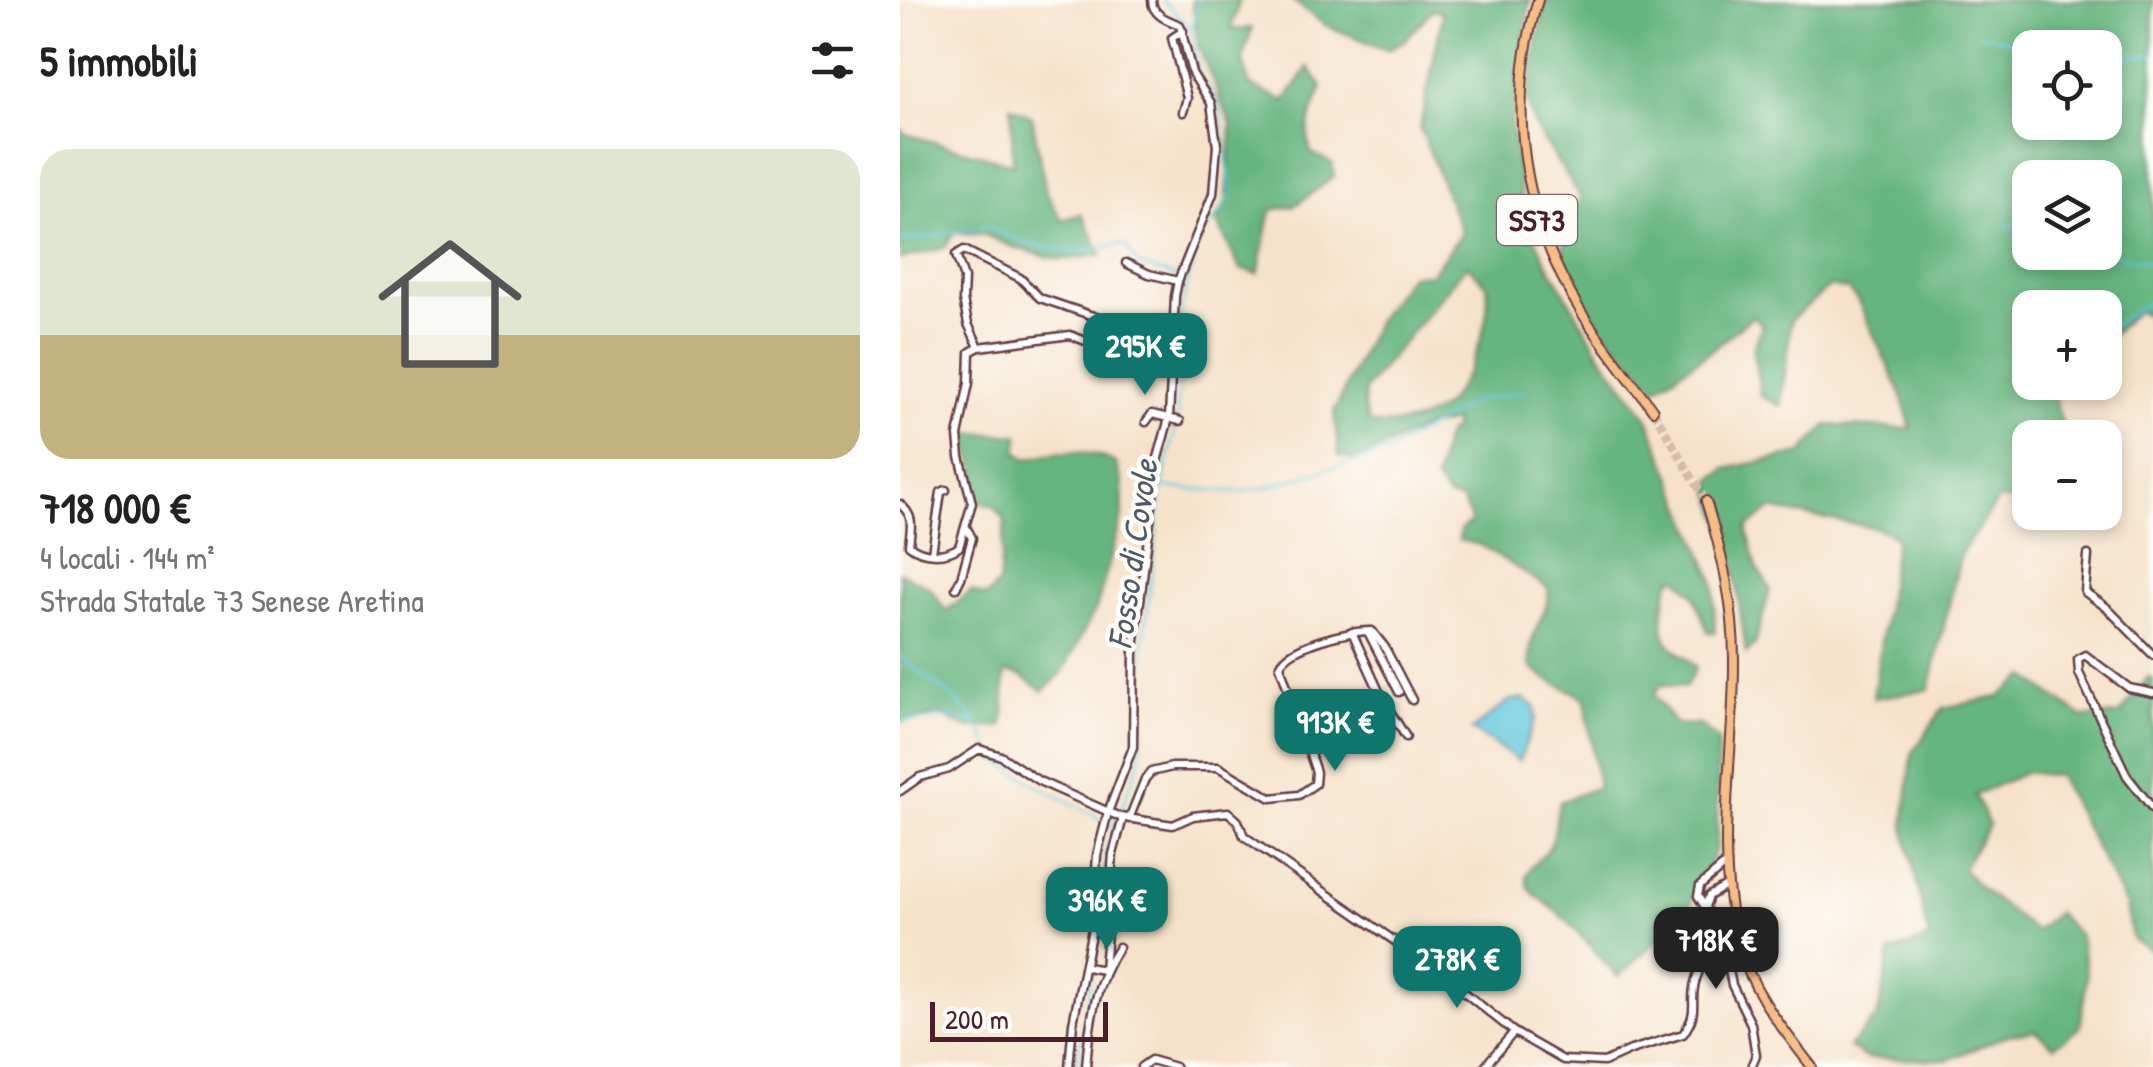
<!DOCTYPE html>
<html lang="it">
<meta charset="utf-8">
<style>
:root{--surface:#fff;--page:#f2f2f2;--text:#222;--muted:#767676;--accent:#0f766e}
body{margin:0;font-family:"Patrick Hand",sans-serif;background:var(--page);color:var(--text);height:100vh;display:flex;flex-direction:column;font-size:38px;white-space:nowrap}
*{box-sizing:border-box;margin:0}
p{font-size:32px;color:var(--muted)}
.icon{flex:none;width:55px;height:55px;fill:none;stroke:currentColor;stroke-width:2;stroke-linecap:round;stroke-linejoin:round}
.map{position:relative;flex:1;overflow:hidden}
.side{display:flex;flex-direction:column;background:var(--surface);width:900px}
.side>*{flex:none}
.fabs{position:absolute;left:1112px;top:30px;display:grid;gap:20px}
.fabs a{display:grid;place-items:center;width:110px;height:110px;border-radius:20px;background:var(--surface);box-shadow:0 5px 15px #0003;font-size:50px}
.scale{position:absolute;left:30px;bottom:25px;width:178px;box-sizing:border-box;padding-left:10px;border:5px solid #4a1f2b;border-top:0;font-size:28px;line-height:35px;white-space:nowrap;color:#4a1f2b;-webkit-text-stroke:8px #fdfcf7;paint-order:stroke}
.price{position:absolute;translate:-50% -85px;padding:0 22px;border-radius:20px;background:var(--accent);color:#fff;font-size:32px;line-height:65px;filter:drop-shadow(0 2px 5px #0008)}
.price::after{content:'';position:absolute;left:50%;top:60px;width:30px;height:22px;margin-left:-15px;background:inherit;clip-path:polygon(0 0,100% 0,50% 100%)}
.price.current{background:#222;color:#fff}
ul{padding:0;list-style:none}
li{display:grid;align-content:center;gap:20px;height:530px;padding:0 40px}
li span{display:grid;place-items:center;height:310px;border-radius:30px;color:#555}
li>.icon{margin-inline-start:auto}
span .icon{width:180px;height:180px;fill:#fffc;stroke-width:1}
li b{font-size:42px}
h2{display:flex;justify-content:space-between;align-items:center;height:120px;padding:0 40px;font-size:42px}
main{display:flex;flex:1;min-height:0}
.map>svg:first-child{display:block}
.forest{fill:#66b57f;stroke:#586a55;stroke-width:2.5;fill-rule:evenodd}
.water{fill:#5fc7db;stroke:#547383;stroke-width:2.5}
.lines{fill:none;stroke-linecap:round;stroke-linejoin:round}
.stream{stroke:#5fc7db;stroke-width:2.5}
.major-tunnel{stroke:#d4bbaa;stroke-width:8;stroke-dasharray:8 4;stroke-linecap:butt}
.minor-casing{stroke:#643c43;stroke-width:11}
.major-casing{stroke:#643c43;stroke-width:12}
.minor{stroke:#fff;stroke-width:6}
.major{stroke:#f6be86;stroke-width:8}
.labels{text-anchor:middle;dominant-baseline:central;stroke-width:9;stroke-linejoin:round;paint-order:stroke}
.shield{fill:#fdfcf7;stroke:#806168;stroke-width:2.5}
.shield-label{font-size:30px;font-weight:bold;fill:#4a1f2b}
.water-label{font-size:35px;font-style:italic;fill:#515a69;stroke:#fdfcf7}
</style>
<main>
<section class="side">
<h2>5 immobili<svg class="icon" aria-label="filters" viewBox="0 0 24 24"><path d="M4 7h16M4 17h16"/><circle cx="9" cy="7" r="2"/><circle cx="15" cy="17" r="2"/></svg></h2>
<ul>
<li><span style="background:linear-gradient(#dfe7d0 60%,#c2b280 0)"><svg class="icon" aria-label="home" viewBox="0 0 24 24"><path d="M3 11l9-7 9 7M6 9v11h12V9"/></svg></span><div><b>718 000 €</b><p>4 locali · 144 m²</p><p>Strada Statale 73 Senese Aretina</p></div></li>
</ul>
</section>
<div class="map">
<svg width="1253" height="1067" viewBox="0 0 1253 1067">
<rect width="100%" height="100%" fill="#fdfcf7"/>
<filter id="ink" filterUnits="userSpaceOnUse"><feTurbulence type="fractalNoise" baseFrequency=".01" numOctaves="2"/><feDisplacementMap in="SourceGraphic" scale="20" xChannelSelector="R" yChannelSelector="G"/><feConvolveMatrix kernelMatrix="1 2 1 2 8 2 1 2 1" color-interpolation-filters="sRGB"/></filter>
<filter id="wash" filterUnits="userSpaceOnUse"><feTurbulence type="fractalNoise" baseFrequency=".0048" numOctaves="4" result="noise"/><feDisplacementMap in="SourceGraphic" scale="40" xChannelSelector="R" yChannelSelector="G"/><feGaussianBlur stdDeviation="2.25" result="paint"/><feColorMatrix in="noise" values="0 0 0 0 0 0 0 0 0 0 0 0 0 0 0 0 0 1.4 0 .05"/><feComposite in="paint" operator="in"/></filter>
<g filter="url(#wash)">
<rect width="100%" height="100%" fill="#f6e2ca"/>
<g class="forest">
<path d="M292,0H340L331,29L352,28L343,59L349,85L385,101L408,67L422,87C413,109 403,130 411,153L432,163L434,177L394,206L371,210L358,274L340,269L316,220L327,201L331,124L298,46Z"/>
<path d="M392,0H630L611,124L625,217L646,261L701,355L747,416L814,582L815,633L808,632L794,595L777,577L769,582C766,601 756,631 771,646C778,653 788,659 796,667L786,687L761,685L754,694L775,724L800,725L818,740L817,847L778,930L766,931L718,977C695,952 673,923 646,903C638,897 627,891 627,879C627,865 642,859 649,848C657,835 654,817 660,802L698,787L685,699C667,686 643,682 630,665C627,629 651,615 648,588L581,545L559,540L561,529L572,522L562,500L548,497L535,480L545,437L554,427L553,422L526,427L457,460L439,456L434,412L477,320L510,275L531,274L562,233L520,128L543,13L533,9L505,40L487,50L425,25ZM567,265L587,285C592,321 572,374 549,401C530,422 495,427 469,423L464,406L465,389Z"/>
<path d="M645,0H1253V317L1237,311L1205,341V308H1130V382L1150,383L1166,437L1130,438V500L1119,502L1099,499L1061,553L1029,690L973,698L996,537L977,528L871,509L847,528L857,568L870,589L855,644L846,653L832,551L811,492L812,479L826,469L902,453L927,425L1011,429L1002,396L958,301L949,290L930,286L891,320L881,406L861,396L853,350L862,325L853,316L809,352L756,388C729,359 661,287 663,248C664,231 675,212 680,196L636,129L626,99ZM1130,48H1205V122H1130ZM1130,178H1205V252H1130Z"/>
<path d="M111,106L132,117L146,192L162,220L182,214L202,255L160,260L115,248L85,235L54,232L45,248L0,259V128L5,134L113,164Z"/>
<path d="M67,433L119,435L117,452L127,459C159,450 186,448 216,463L222,483L223,513L197,606L162,673L143,691L122,676L106,672C101,691 108,708 102,726L67,728L39,714L0,723V572L30,588L46,611L71,591L86,597L99,583L105,520L95,507L81,502Z"/>
<path d="M1126,676L1182,717L1220,715L1248,677L1253,679V951L1232,939L1226,905L1158,776L1126,772L1075,795L1089,825L1062,868L1079,887L1135,931L1157,913L1180,936L1187,976L1180,1028L1154,1046L1134,1030L1108,1035L1047,1060L966,1058L949,1047L978,1015L990,953L1029,938L1004,826L1012,754L1043,708L1099,697Z"/>
</g>
<path class="water" d="M624,699L635,706L636,718L619,761L572,730L610,700Z"/>
<g class="lines">
<g class="stream">
<path d="M262,0L290,27"/>
<path d="M1080,33L1136,48"/>
<path d="M1205,57L1253,55"/>
<path d="M1104,224L1130,230"/>
<path d="M0,240C28,241 53,229 81,229L83,226L130,244L176,252L220,244L226,246L239,265L286,280"/>
<path d="M1205,252L1253,264"/>
<path d="M1205,330L1253,299"/>
<path d="M265,488L342,492L364,488L486,452L576,401L623,392"/>
<path d="M0,657C37,687 80,708 92,757L135,784L213,825"/>
<path d="M0,722L49,717L78,726"/>
<path d="M176,1067L200,925L205,854L239,762L243,727L241,662L262,489L277,419L282,306L293,258L303,235L325,206L331,191L319,103L301,78L293,45L291,28L298,0"/>
</g>
</g>
</g>
<g filter="url(#ink)">
<g class="lines">
<path class="major-tunnel" d="M753,410L806,501"/>
<g class="minor-casing">
<g id="minor">
<path d="M283,31L272,38L287,98L283,112"/>
<path d="M226,263L249,274L278,281"/>
<path d="M79,347L68,324L63,300L64,278L56,255L64,250L120,278L140,298L199,318L212,334V350"/>
<path d="M246,422L252,414L280,421"/>
<path d="M0,504C15,517 11,526 9,545C22,556 45,557 59,547L72,503L60,457L58,436L69,383L70,352L79,347L170,335L237,361L273,365"/>
<path d="M32,553L41,492L46,490"/>
<path d="M1188,555L1185,592L1206,607L1253,655"/>
<path d="M56,588L61,578L72,538L66,527"/>
<path d="M452,632L483,700L506,737"/>
<path d="M468,632L499,692"/>
<path d="M1253,693L1229,688L1185,655L1178,659L1179,673L1227,776L1253,809"/>
<path d="M0,791L20,777L49,769L79,749L101,756L139,781L220,817L273,825L293,816L328,812L338,821L344,836L539,972L614,1032L663,1060L704,1062L731,1050L783,1034C801,1009 788,1003 796,979C804,955 814,942 809,916"/>
<path d="M229,819L245,779L251,772L272,767H318L371,798L399,795L415,784L416,772L380,666C388,645 451,630 472,631L484,646L512,700"/>
<path d="M827,863L800,886L798,896L821,933L832,985L851,1024L856,1055L851,1067"/>
<path d="M805,907L809,896L828,885"/>
<path d="M186,967L204,970L213,854L223,818"/>
<path d="M169,1067L173,1023L192,929L197,855L208,812L233,747L234,649L258,458L269,418L275,296L278,281L313,194L317,146L311,103L292,73L280,25C267,20 252,15 252,0"/>
<path d="M186,1067C189,1025 195,982 219,947"/>
<path d="M241,1067L251,1060L275,1067"/>
<path d="M584,1067L614,1032"/>
</g>
</g>
<g class="major-casing">
<g id="major">
<path d="M638,0C605,106 623,216 680,310C701,344 729,377 753,410"/>
<path d="M806,501C822,553 834,605 834,659C835,752 813,851 838,942C851,991 882,1028 912,1067"/>
</g>
</g>
<use href="#minor" class="minor"/>
<use href="#major" class="major"/>
</g>
</g>
<g class="labels">
<rect class="shield" x="597" y="195" width="80" height="50" rx="8"/>
<g class="shield-label">
<text x="637" y="220">SS73</text>
</g>
<g class="water-label">
<text transform="translate(232 554) rotate(-82)">Fosso di Covole</text>
</g>
</g>
</svg>
<div class="fabs">
<a><svg class="icon" aria-label="locate" viewBox="0 0 24 24"><circle cx="12" cy="12" r="6"/><path d="M12 2v4M12 18v4M2 12h4M18 12h4"/></svg></a>
<a><svg class="icon" aria-label="layers" viewBox="0 0 24 24"><path d="M12 4l9 5-9 5-9-5zM3 14l9 5 9-5"/></svg></a>
<a>+</a>
<a>−</a>
</div>
<div class="scale">200 m</div>
<b class="price" style="left:245px;top:398px">295K €</b>
<b class="price" style="left:435px;top:774px">913K €</b>
<b class="price" style="left:207px;top:952px">396K €</b>
<b class="price current" style="left:816px;top:992px">718K €</b>
<b class="price" style="left:557px;top:1011px">278K €</b>
</div>
</main>
